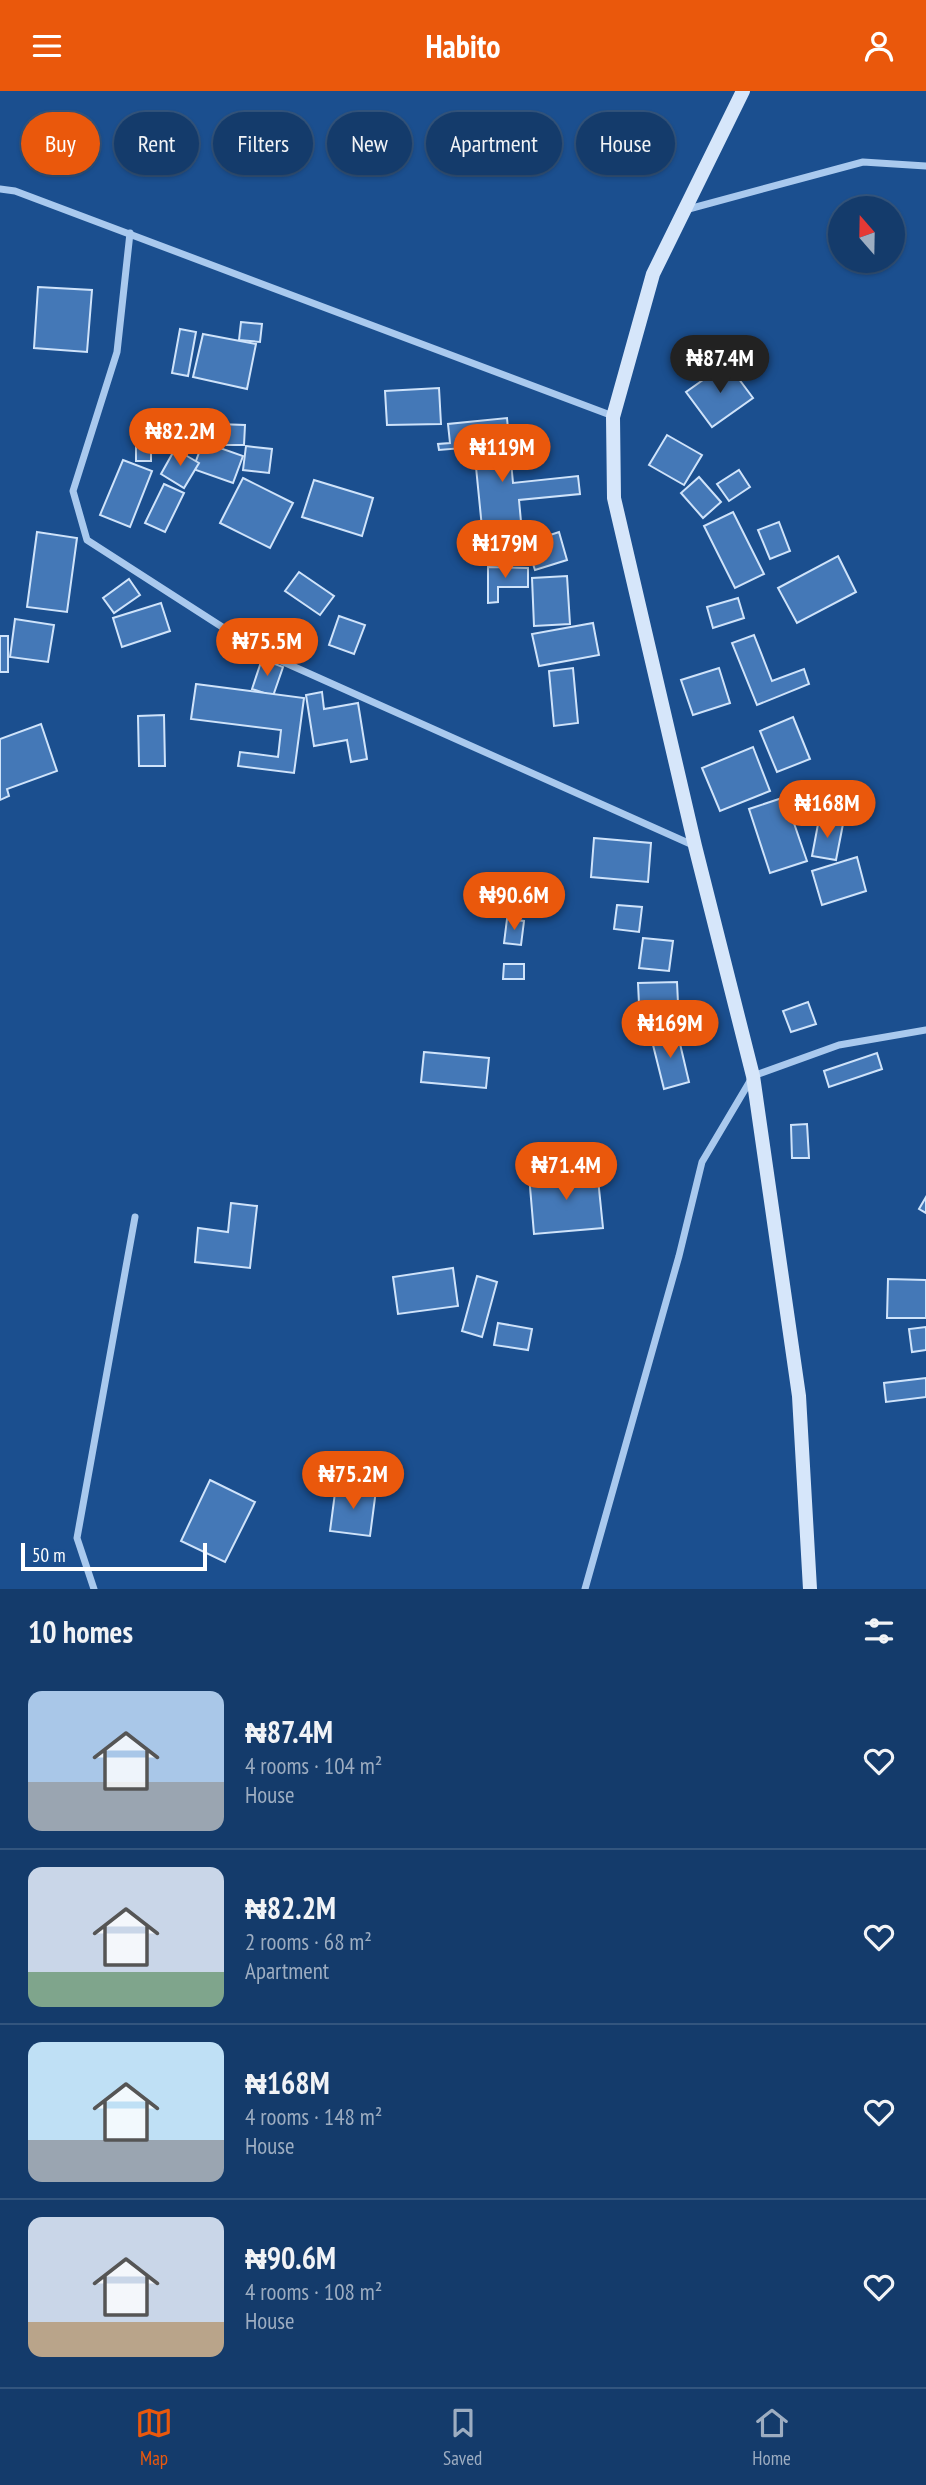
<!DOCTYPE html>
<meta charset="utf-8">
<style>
:root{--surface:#143b6b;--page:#214673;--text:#f1f3f6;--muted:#9dadc1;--line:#33557e;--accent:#ea580c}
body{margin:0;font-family:"PT Sans Narrow",sans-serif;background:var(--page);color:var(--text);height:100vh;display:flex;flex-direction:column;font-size:26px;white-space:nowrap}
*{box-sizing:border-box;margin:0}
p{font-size:23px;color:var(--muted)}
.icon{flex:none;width:38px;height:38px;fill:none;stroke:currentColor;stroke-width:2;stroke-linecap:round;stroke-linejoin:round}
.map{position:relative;height:1498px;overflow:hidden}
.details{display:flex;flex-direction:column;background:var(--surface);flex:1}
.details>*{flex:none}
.guide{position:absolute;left:21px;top:21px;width:886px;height:63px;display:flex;gap:14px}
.needle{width:46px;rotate:340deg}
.controls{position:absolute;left:828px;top:105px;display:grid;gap:14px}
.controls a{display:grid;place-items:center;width:77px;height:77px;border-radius:50%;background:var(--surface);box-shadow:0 2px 5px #0004,0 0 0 2px var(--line);font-size:35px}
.scale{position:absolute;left:21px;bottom:18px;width:186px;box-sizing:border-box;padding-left:7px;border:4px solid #fff;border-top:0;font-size:19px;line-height:24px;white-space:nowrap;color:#fff;-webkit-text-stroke:5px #1b4f8f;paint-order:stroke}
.price{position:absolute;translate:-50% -60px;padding:0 16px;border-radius:24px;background:var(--accent);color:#fff;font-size:23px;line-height:46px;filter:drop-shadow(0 2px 4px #0008)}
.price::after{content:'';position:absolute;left:50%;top:42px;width:21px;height:16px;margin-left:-10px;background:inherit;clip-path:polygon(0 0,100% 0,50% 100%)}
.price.on{background:#222;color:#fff}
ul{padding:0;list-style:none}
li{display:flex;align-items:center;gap:21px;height:175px;padding:0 28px}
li+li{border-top:2px solid var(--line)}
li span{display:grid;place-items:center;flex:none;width:196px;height:140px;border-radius:14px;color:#555}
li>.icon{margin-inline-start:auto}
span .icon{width:84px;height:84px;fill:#fffc;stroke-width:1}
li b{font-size:30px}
h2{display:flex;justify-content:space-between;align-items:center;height:84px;padding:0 28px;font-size:30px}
.chip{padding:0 24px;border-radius:32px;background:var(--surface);box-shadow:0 2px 5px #0004,0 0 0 2px var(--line);font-size:24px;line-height:63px}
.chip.on{background:var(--accent);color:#fff}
header{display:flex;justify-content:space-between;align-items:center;height:91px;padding:0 28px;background:var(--accent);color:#fff;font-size:32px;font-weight:700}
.tab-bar{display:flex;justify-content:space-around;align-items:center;height:98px;border-top:2px solid var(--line);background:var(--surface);font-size:19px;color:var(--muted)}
.tab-bar a{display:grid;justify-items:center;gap:4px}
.tab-bar .on{color:var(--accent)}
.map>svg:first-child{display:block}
.building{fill:#4478b7;stroke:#cfe3fa;stroke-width:2}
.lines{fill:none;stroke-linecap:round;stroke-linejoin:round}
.street{stroke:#a9c9ee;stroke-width:7}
.secondary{stroke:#d6e6fa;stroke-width:14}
</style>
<header><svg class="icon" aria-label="menu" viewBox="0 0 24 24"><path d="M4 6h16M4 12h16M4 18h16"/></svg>Habito<svg class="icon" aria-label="person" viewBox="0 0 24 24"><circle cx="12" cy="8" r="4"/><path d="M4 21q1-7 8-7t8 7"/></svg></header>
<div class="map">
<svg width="926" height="1498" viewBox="0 0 926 1498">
<rect width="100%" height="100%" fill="#1b4f8f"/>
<g class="building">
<path d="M38,196L92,199L87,261L34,257Z"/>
<path d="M241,231L262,233L260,251L239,249Z"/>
<path d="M180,238L196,241L188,285L172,282Z"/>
<path d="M203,243L256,253L247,298L193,286Z"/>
<path d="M727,272L753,307L712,336L686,301Z"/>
<path d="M439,297L441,333L387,334L385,300Z"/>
<path d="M507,327L513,392L578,385L580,403L519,409L524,463L485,467L474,356L439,359L438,353L450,352L448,333Z"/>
<path d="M217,333L245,334L244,354H217Z"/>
<rect x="136" y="344" width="15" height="26"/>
<path d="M667,344L702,364L684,394L649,374Z"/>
<path d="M203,351L243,365L233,392L193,378Z"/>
<path d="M246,355L272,358L269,382L243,379Z"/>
<path d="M175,358L199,372L184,397L161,383Z"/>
<path d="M123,369L152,380L130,436L100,424Z"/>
<path d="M739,379L750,396L729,410L717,393Z"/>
<path d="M699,386L721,411L703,427L681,402Z"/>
<path d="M243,387L293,412L270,457L220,432Z"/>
<path d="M314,389L373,407L362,445L302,426Z"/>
<path d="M164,393L184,402L165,441L145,432Z"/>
<path d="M733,421L764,483L735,497L704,435Z"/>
<path d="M779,431L790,460L770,468L758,439Z"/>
<path d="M37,441L77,447L67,521L27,516Z"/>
<path d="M559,441L567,469L535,479L526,452Z"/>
<path d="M838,465L856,501L797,532L778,497Z"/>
<path d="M488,476L528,477V496H498V511L488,512Z"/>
<path d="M299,481L334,505L320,524L285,500Z"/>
<path d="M567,485L570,533L534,535L532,487Z"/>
<path d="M129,488L140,504L114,522L103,507Z"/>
<path d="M738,507L744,527L713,537L707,516Z"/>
<path d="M161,512L170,540L122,556L113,527Z"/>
<path d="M339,525L365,534L354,563L329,554Z"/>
<path d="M15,528L54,534L48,571L10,566Z"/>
<path d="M593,532L599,564L539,575L532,543Z"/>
<path d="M754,544L772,590L804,578L809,593L757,614L732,552Z"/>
<rect x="0" y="545" width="8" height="36"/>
<path d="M262,568L283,576L273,605L252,598Z"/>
<path d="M573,577L578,632L554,635L549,580Z"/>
<path d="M719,577L730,612L693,624L681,589Z"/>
<path d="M196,593L304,607L294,682L238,675L240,661L278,666L281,639L191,628Z"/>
<path d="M322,601L324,618L358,612L367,668L351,671L347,649L314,655L306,604Z"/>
<path d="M164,624L165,675H139L138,625Z"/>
<path d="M793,626L810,668L777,681L760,640Z"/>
<path d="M41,633L57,680L7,698L9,705L0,709V648Z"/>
<path d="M753,656L770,700L720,720L702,677Z"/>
<path d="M785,706L807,770L770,782L749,718Z"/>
<path d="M819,728L843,733L836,769L812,765Z"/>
<path d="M594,747L651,752L648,791L591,786Z"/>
<path d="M857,766L866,800L822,814L812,780Z"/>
<path d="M617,814L642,816L639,841L614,838Z"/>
<path d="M507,828L524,830L521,854L504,852Z"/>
<path d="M643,847L673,850L669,880L639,877Z"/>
<path d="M504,873H524V888H503Z"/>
<path d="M677,891L678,912L639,913L638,892Z"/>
<path d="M808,911L816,933L791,941L783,920Z"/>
<path d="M677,940L689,991L664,998L651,946Z"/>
<path d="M424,961L489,967L486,997L421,991Z"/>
<path d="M877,962L882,978L829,996L824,980Z"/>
<path d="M807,1033L809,1067H792L791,1034Z"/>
<path d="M597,1078L603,1137L534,1143L529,1084Z"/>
<path d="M926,1106V1122L919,1118Z"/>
<path d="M231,1112L257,1115L250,1177L195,1171L198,1137L228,1141Z"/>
<path d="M453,1177L458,1215L398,1223L393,1186Z"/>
<path d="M477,1185L497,1191L482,1246L462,1240Z"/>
<path d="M888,1188L926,1189V1227H887Z"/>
<path d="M498,1232L532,1238L528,1259L494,1254Z"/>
<path d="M926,1236V1259L912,1261L909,1238Z"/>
<path d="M926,1287V1306L886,1311L884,1292Z"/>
<path d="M210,1389L255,1411L225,1471L181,1450Z"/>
<path d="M336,1394L376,1399L370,1445L330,1440Z"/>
</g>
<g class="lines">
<g class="street">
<path d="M0,98L15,100L613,325"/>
<path d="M685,119L863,71L926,75"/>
<path d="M130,142L117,261L73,400L87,449L261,561L695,755"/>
<path d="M94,1498L77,1447L135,1126"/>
<path d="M585,1498L679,1165L702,1071L753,985L839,954L926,939"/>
</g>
<path class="secondary" d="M743,0L653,183L613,326L614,407L695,755L753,985L799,1305L810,1498"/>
</g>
</svg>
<div class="controls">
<a><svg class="needle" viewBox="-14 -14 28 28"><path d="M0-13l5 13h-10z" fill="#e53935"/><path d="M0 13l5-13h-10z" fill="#9dadc1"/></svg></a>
</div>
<div class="scale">50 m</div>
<b class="price on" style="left:720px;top:304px">₦87.4M</b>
<b class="price" style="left:180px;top:377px">₦82.2M</b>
<b class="price" style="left:502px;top:393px">₦119M</b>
<b class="price" style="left:505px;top:489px">₦179M</b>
<b class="price" style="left:267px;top:587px">₦75.5M</b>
<b class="price" style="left:827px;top:749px">₦168M</b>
<b class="price" style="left:514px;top:841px">₦90.6M</b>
<b class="price" style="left:670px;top:969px">₦169M</b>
<b class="price" style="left:566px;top:1111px">₦71.4M</b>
<b class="price" style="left:353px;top:1420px">₦75.2M</b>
<div class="guide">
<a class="chip on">Buy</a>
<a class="chip">Rent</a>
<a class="chip">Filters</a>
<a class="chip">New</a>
<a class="chip">Apartment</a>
<a class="chip">House</a>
</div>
</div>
<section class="details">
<h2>10 homes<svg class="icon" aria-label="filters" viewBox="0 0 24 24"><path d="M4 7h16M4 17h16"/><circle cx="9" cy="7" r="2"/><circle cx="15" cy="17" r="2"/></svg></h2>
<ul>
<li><span style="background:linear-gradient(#a9c7e8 65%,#9aa5b1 0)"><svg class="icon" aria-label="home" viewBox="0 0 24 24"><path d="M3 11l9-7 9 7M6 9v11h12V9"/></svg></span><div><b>₦87.4M</b><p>4 rooms · 104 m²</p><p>House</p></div><svg class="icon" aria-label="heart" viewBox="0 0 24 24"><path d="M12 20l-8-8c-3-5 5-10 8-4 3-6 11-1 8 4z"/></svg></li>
<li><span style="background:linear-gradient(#c9d6e8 75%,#7fa58c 0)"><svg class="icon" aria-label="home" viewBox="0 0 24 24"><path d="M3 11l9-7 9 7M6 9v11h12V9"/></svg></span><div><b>₦82.2M</b><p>2 rooms · 68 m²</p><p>Apartment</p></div><svg class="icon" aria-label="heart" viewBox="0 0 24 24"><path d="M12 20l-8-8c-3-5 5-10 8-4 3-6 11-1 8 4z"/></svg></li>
<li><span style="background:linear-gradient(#bfe0f5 70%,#9aa5b1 0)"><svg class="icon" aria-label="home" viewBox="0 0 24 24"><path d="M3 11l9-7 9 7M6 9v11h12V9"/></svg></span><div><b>₦168M</b><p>4 rooms · 148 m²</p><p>House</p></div><svg class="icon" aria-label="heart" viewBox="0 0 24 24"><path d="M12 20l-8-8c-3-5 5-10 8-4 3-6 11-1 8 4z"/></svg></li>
<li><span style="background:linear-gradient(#c9d6e8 75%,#b9a48a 0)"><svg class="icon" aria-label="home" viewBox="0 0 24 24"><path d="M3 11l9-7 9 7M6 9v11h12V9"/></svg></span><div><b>₦90.6M</b><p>4 rooms · 108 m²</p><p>House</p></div><svg class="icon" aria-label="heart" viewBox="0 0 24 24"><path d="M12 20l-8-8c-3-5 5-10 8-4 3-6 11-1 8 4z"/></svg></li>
</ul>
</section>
<nav class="tab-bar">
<a class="on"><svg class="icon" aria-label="map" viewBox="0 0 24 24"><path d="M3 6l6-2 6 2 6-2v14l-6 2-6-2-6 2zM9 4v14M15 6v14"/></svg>Map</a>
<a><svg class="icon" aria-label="saved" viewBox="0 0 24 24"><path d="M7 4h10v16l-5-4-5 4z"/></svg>Saved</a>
<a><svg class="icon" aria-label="home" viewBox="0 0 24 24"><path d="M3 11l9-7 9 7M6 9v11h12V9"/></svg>Home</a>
</nav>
